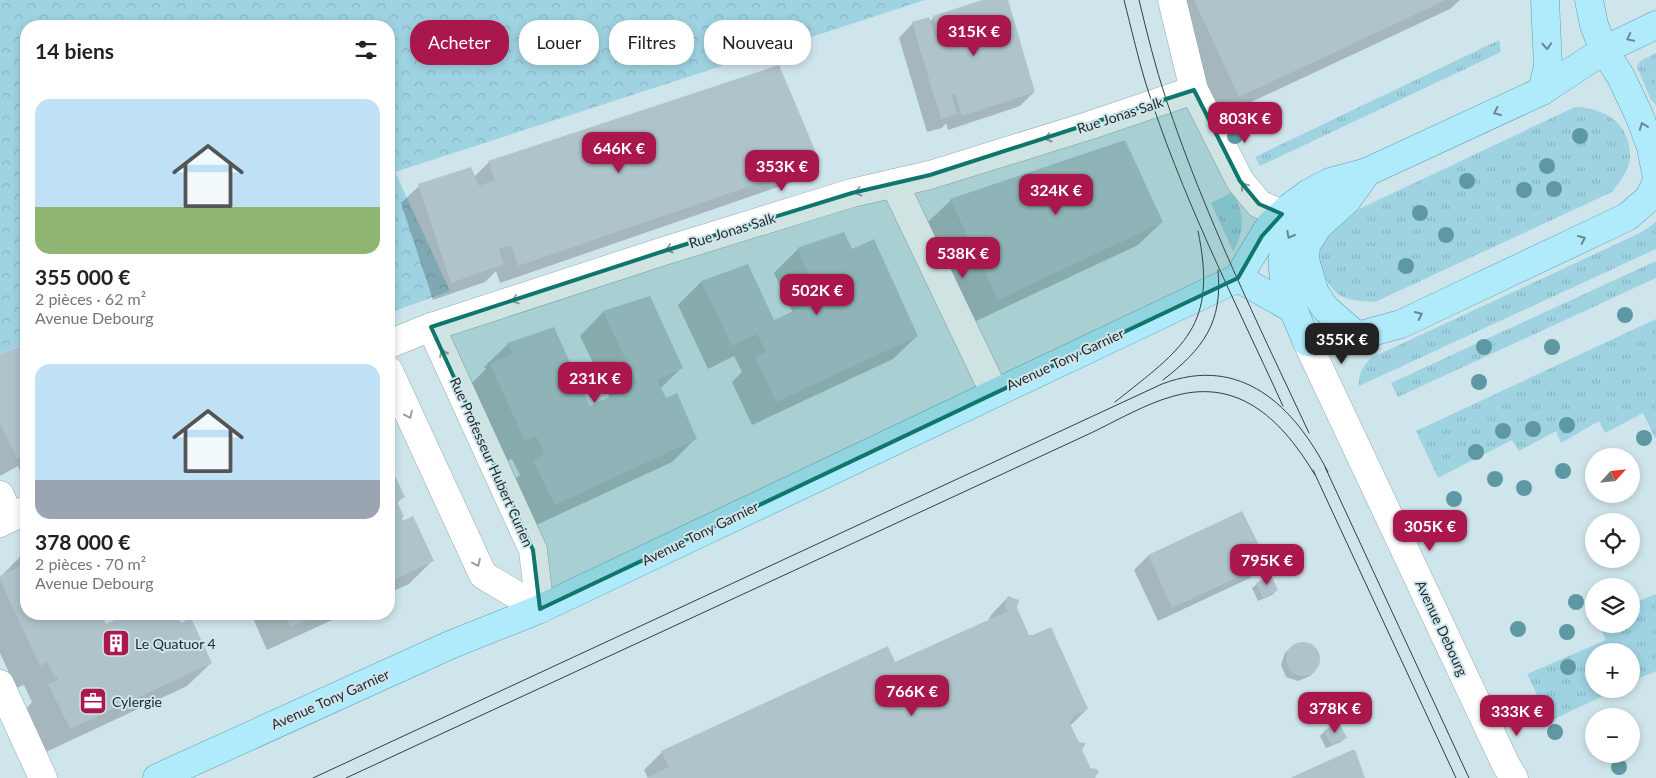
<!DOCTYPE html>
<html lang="fr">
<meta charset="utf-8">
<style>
:root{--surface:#fff;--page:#f2f2f2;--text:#222;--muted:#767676;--accent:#aa174c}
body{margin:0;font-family:Lato,sans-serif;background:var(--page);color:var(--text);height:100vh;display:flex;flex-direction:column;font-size:19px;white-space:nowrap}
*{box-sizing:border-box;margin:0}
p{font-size:16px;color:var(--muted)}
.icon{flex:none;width:28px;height:28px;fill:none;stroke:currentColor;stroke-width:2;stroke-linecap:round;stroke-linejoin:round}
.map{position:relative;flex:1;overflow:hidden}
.side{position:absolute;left:20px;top:20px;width:375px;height:600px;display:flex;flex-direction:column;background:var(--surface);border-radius:20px;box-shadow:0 2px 8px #0003}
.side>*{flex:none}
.hud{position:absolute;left:410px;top:20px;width:475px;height:45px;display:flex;gap:10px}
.needle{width:32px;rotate:63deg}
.controls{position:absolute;left:1585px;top:448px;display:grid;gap:10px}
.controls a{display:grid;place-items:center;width:55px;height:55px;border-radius:50%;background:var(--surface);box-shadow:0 2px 8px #0003;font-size:25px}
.price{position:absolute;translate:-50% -42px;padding:0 11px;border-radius:10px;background:var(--accent);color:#fff;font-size:16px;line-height:32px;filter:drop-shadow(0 1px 2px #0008)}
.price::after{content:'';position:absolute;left:50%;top:30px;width:15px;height:11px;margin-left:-8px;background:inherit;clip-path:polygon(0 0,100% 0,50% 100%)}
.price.active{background:#222;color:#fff}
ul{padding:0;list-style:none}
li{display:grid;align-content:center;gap:10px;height:265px;padding:0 15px}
li span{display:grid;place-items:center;height:155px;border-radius:15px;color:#555}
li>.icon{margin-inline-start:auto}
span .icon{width:90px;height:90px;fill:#fffc;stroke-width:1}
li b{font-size:21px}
h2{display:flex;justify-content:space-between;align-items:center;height:60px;padding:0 15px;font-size:21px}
.tag{padding:0 18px;border-radius:20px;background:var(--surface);box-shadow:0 2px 8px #0003;font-size:18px;line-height:45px}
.tag.active{background:var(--accent);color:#fff}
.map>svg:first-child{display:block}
.grass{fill:url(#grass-tufts)}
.park{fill:url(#park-crowns)}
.shadow{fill:#0003}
.building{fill:#aec4ca}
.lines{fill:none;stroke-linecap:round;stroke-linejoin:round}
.minor-casing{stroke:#95aab0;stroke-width:29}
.major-casing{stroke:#5a9eb0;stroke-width:29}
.minor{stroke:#fff;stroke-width:28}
.major{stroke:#b0ebfb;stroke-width:28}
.tram{stroke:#343f41;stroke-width:1}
.tree{fill:#5f98a5}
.oneway{stroke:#678992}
.oneway2{stroke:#9a9e9f}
.marked{fill:#0f766e;fill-opacity:0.2;stroke:#0f766e;stroke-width:4;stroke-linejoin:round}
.labels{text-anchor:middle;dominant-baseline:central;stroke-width:4;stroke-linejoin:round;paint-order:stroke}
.street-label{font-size:14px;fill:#1e2729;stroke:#cfe5ec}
.poi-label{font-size:14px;fill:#1e2729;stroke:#cfe5ec;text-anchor:start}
</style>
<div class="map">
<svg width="1656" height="778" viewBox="0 0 1656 778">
<defs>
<pattern id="grass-tufts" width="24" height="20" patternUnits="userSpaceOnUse" patternTransform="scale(1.25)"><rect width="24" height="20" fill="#9fd3e2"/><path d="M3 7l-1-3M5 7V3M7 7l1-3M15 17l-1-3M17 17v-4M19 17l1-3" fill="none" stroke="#88b5c2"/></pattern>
<pattern id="park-crowns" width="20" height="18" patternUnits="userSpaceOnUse" patternTransform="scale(1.25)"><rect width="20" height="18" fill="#9fd3e2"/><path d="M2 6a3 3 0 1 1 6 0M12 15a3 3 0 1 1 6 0" fill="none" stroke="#88b5c2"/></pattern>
</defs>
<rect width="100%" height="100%" fill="#cfe5ec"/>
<g class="grass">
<path d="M1499,40L1501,52L1260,166L1255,157Z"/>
<path d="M1656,53V105L1651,100L1637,67L1640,61Z"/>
<path d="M1575,107C1606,108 1631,124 1630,158C1629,171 1619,183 1612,192L1375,302C1363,301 1347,301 1338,294C1325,283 1315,260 1322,245C1325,236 1333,227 1338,219Z"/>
<path d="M1233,192C1243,212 1246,231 1233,251L1211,203Z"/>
<path d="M1656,222V249L1359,386C1358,374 1363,366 1371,358L1640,233Z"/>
<path d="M1656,261V278L1398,397L1391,383Z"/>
<path d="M1656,319V437L1655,438L1643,413L1605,433L1599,421L1561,443L1556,431L1519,451L1512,440L1438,478L1416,431Z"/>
<path d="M1656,594V671L1631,682V651H1594V689H1618L1550,721L1527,674L1606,640L1600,628L1613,624H1631V617L1641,613L1636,602Z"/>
</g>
<path class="park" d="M0,0H925L395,172L450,291L389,313V26H26V342L0,355Z"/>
<g class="shadow">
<path d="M986,0H1007L1034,92L1020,106L948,130L946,123L942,128L927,132L899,38L913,23L929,22L934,17Z"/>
<path d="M1160,0H1460L1450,9L1215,119Z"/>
<path d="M489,162H819L801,179L500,283L496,271L485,282L433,300L401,203L419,186L474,177Z"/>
<path d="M951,200L1162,222L1138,245L974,322L927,223Z"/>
<path d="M798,249L917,336L893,359L752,425L732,382L742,372L734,356L708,369L678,305L701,282L747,266L773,322L793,313L774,273Z"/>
<path d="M650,297L682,367L660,389L665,399L696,438L672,462L532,527L510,484L520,475L512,459L501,464L467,388L486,369L484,367L508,344L590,407L610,398L580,336L603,312Z"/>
<path d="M26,344V471L21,473L18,466L0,476V356Z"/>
<path d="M389,466L403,497L397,503L401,518L433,560L409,584L389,593Z"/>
<path d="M1241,513L1264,564L1250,578L1158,621L1134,570L1148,556Z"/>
<path d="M26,555V614H99L105,626L123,618L122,614H179L181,618L179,620L181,625L211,663L187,686L46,752L26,709L32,702L24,685L16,688L0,653V577L20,557Z"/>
<path d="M1257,584L1277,590L1272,595L1258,601L1252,588Z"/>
<path d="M1008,597L1029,636L1087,709L1070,726L1094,778H648L644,770L662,752L895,664L988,621L991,615Z"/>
<path d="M251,614H345L267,650Z"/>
<path d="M1302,643L1314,647L1320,659L1315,671L1310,676L1298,681L1286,677L1281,665L1285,653L1290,648Z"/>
<path d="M1325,731L1345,738L1341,742L1326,748L1320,736Z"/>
</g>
<g class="building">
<path d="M982,0H1008L1035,92L962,116L955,94L952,95L957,114L941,119L912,22L929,17L935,38L939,37L933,16Z"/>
<path d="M1194,0H1446L1239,97Z"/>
<path d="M779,65L820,162L518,266L511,245L499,249L504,264L451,283L418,184L471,167L479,186L495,180L488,161Z"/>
<path d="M1125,140L1163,222L998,300L950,199Z"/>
<path d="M844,232L852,249L874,239L918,336L776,402L755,357L766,352L757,334L732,346L701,281L748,264L774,320L820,299L797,248Z"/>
<path d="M650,296L683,368L657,380L666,398L677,393L697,439L555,505L533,460L544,454L536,436L525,441L490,364L513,353L507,343L554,327L590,406L637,384L603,311Z"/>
<path d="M26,343V455L17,459L0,423V355Z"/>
<path d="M389,463L405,497L397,501L404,517L402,518L403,521L413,516L434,561L389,582Z"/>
<path d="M1242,511L1267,561L1265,562L1266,564L1172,608L1148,555Z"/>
<path d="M26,553V614H101L106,624L129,614H180L183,619L180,620L181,623L191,618L212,663L70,729L48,684L59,680L57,677L55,678L47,662L40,666L0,580V576L23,565L19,556Z"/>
<path d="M1271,575L1278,590L1263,598L1256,583Z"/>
<path d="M1008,596L1019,600L1017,608L1029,635H1033L1051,627L1088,709L1073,716L1072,721L1069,722L1079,742L1086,743L1082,750L1091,769L1094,768L1099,771L1095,778H646L669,767L661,751L888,646L895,662L1008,611L1004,607Z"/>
<path d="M285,614H319L291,627Z"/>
<circle cx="1303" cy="659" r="17"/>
<path d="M1339,723L1347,738L1331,745L1324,730Z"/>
<path d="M1352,750H1355L1365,778H1290Z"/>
</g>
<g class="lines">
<g class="minor-casing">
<g id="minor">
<path d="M1172,0L1194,90L1240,181L1259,204L1282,214"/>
<path d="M894,183L994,392"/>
<path d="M431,327L533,550L540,609"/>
<path d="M1307,342L1506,765L1514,778"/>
<path d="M389,344L431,327L664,251L852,193L930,175L1091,125L1194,90"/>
<path d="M389,371L483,575L540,609"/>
<path d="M0,495L10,518"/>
<path d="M0,523L26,510"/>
<path d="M0,684L43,778"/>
</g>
</g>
<g class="major-casing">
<g id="major">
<path d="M1589,0L1594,25L1604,50L1621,77L1639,115L1651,147L1656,173"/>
<path d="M1542,91L1548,66L1545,0"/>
<path d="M1351,182L1367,172L1542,91L1604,50L1656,25"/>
<path d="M1316,207C1261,245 1286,292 1307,342L1357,336L1401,324L1627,217L1649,198L1656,183"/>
<path d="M1238,278L1293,309"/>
<path d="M1357,336L1325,308L1315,293L1305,260L1306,245L1318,226L1347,200L1367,172"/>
<path d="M157,778L450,645L540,609L1238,278L1270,225L1290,207L1309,193L1330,182L1367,172"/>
</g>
</g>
<use href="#minor" class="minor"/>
<use href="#major" class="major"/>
<g class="tram">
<path d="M1124,0C1131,27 1137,54 1145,81C1180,193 1234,299 1283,406"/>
<path d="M1139,0C1147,33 1155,66 1166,99C1204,214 1258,324 1309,433"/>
<path d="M1163,380C1203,349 1223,323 1218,270"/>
<path d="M1115,402C1184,347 1218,327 1198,231"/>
<path d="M1325,467L1469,778"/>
<path d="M1313,470L1456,778"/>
<path d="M313,778L1162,384C1241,354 1294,406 1328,472"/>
<path d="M346,778L1091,433C1116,421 1147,403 1174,396C1241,377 1284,423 1315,475"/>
</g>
</g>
<g class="tree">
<circle cx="1235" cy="136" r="8"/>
<circle cx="1580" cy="136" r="8"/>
<circle cx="1547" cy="166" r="8"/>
<circle cx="1467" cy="181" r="8"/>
<circle cx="1554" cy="189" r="8"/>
<circle cx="1524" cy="190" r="8"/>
<circle cx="1420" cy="213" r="8"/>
<circle cx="1446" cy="235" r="8"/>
<circle cx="1406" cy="266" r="8"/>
<circle cx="1625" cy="315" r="8"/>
<circle cx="1484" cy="347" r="8"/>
<circle cx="1552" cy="347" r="8"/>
<circle cx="1479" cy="382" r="8"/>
<circle cx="1567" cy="425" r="8"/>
<circle cx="1533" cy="429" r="8"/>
<circle cx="1503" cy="431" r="8"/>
<circle cx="1644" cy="438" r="8"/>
<circle cx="1476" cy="452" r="8"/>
<circle cx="1563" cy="471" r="8"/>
<circle cx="1495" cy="479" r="8"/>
<circle cx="1524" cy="488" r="8"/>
<circle cx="1454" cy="499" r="8"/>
<circle cx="1576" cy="602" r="8"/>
<circle cx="1518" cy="629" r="8"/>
<circle cx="1567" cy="632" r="8"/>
<circle cx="1568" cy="667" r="8"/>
<circle cx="1555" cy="732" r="8"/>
<circle cx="1619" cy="767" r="8"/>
</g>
<defs><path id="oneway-chevron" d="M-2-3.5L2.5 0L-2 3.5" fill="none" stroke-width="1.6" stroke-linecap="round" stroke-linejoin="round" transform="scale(1.25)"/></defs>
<g class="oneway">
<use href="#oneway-chevron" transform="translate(1630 38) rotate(154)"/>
<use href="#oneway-chevron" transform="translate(1547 46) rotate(87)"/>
<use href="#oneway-chevron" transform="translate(1497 112) rotate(155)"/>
<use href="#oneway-chevron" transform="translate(1643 126) rotate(-110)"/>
<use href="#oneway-chevron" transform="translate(1290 235) rotate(118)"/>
<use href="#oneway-chevron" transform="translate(1582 239) rotate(-25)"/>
<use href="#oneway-chevron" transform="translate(1419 315) rotate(-25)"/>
</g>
<g class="oneway2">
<use href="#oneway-chevron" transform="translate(1048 138) rotate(163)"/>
<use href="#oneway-chevron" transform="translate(1244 186) rotate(-128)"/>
<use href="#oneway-chevron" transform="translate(858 192) rotate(166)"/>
<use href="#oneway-chevron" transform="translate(669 249) rotate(163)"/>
<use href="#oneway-chevron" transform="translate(515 300) rotate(162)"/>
<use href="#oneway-chevron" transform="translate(443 353) rotate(-114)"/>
<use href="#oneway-chevron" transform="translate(409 415) rotate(65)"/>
<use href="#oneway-chevron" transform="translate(477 563) rotate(65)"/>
</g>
<path class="marked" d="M1194,90L1240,181L1259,204L1282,214L1262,236L1238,278L540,609L533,550L431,327L664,251L852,193L930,175Z"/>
<defs>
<g id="building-square" transform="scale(1.4375)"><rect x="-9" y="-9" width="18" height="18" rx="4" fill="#aa174c" stroke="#cfe5ec"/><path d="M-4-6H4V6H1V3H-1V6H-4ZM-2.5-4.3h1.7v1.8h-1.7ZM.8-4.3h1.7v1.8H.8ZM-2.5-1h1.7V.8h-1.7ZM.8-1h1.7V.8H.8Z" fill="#fff"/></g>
<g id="office-square" transform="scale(1.4375)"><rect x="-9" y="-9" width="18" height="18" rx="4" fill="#aa174c" stroke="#cfe5ec"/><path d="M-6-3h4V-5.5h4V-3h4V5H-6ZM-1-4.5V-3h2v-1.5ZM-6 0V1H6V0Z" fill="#fff"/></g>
</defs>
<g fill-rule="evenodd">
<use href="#building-square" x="116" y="643"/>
<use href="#office-square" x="93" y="701"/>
</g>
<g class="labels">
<g class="street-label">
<text transform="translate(1120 115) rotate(-18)">Rue Jonas Salk</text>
<text transform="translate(732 230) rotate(-17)">Rue Jonas Salk</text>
<text transform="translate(1065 359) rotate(-25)">Avenue Tony Garnier</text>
<text transform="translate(492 462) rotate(66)">Rue Professeur Hubert Curien</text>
<text transform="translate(700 533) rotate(-26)">Avenue Tony Garnier</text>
<text transform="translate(1442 628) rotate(65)">Avenue Debourg</text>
<text transform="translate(330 699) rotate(-24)">Avenue Tony Garnier</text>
</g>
<g class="poi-label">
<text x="135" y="643">Le Quatuor 4</text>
<text x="112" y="701">Cylergie</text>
</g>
</g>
</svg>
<div class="controls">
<a><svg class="needle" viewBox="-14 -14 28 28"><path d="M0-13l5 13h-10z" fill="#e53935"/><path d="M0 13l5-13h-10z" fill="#767676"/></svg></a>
<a><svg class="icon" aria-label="locate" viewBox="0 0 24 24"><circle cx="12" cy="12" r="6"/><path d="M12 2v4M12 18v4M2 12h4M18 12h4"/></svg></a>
<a><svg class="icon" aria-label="layers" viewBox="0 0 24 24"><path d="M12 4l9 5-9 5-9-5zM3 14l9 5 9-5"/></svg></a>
<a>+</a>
<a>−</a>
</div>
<b class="price" style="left:974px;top:57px">315K €</b>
<b class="price" style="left:1245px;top:144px">803K €</b>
<b class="price" style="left:619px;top:174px">646K €</b>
<b class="price" style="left:782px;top:192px">353K €</b>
<b class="price" style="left:1056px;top:216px">324K €</b>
<b class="price" style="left:963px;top:279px">538K €</b>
<b class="price" style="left:817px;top:316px">502K €</b>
<b class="price active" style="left:1342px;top:365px">355K €</b>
<b class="price" style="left:595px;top:404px">231K €</b>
<b class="price" style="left:1430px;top:552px">305K €</b>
<b class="price" style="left:1267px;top:586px">795K €</b>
<b class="price" style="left:912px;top:717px">766K €</b>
<b class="price" style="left:1335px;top:734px">378K €</b>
<b class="price" style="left:1517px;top:737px">333K €</b>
<div class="hud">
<a class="tag active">Acheter</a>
<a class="tag">Louer</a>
<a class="tag">Filtres</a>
<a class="tag">Nouveau</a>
</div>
<section class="side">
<h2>14 biens<svg class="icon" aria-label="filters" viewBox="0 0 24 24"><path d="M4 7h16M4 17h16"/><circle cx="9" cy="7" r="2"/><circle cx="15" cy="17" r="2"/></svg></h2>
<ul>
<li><span style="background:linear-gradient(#bfe0f5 70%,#8fb573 0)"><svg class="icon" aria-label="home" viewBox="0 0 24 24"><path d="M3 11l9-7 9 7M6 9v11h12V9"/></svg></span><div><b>355 000 €</b><p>2 pièces · 62 m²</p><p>Avenue Debourg</p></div></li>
<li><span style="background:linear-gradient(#bfe0f5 75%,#9aa5b1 0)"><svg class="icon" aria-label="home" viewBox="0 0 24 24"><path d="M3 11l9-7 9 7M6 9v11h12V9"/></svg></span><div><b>378 000 €</b><p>2 pièces · 70 m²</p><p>Avenue Debourg</p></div></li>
</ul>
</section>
</div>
